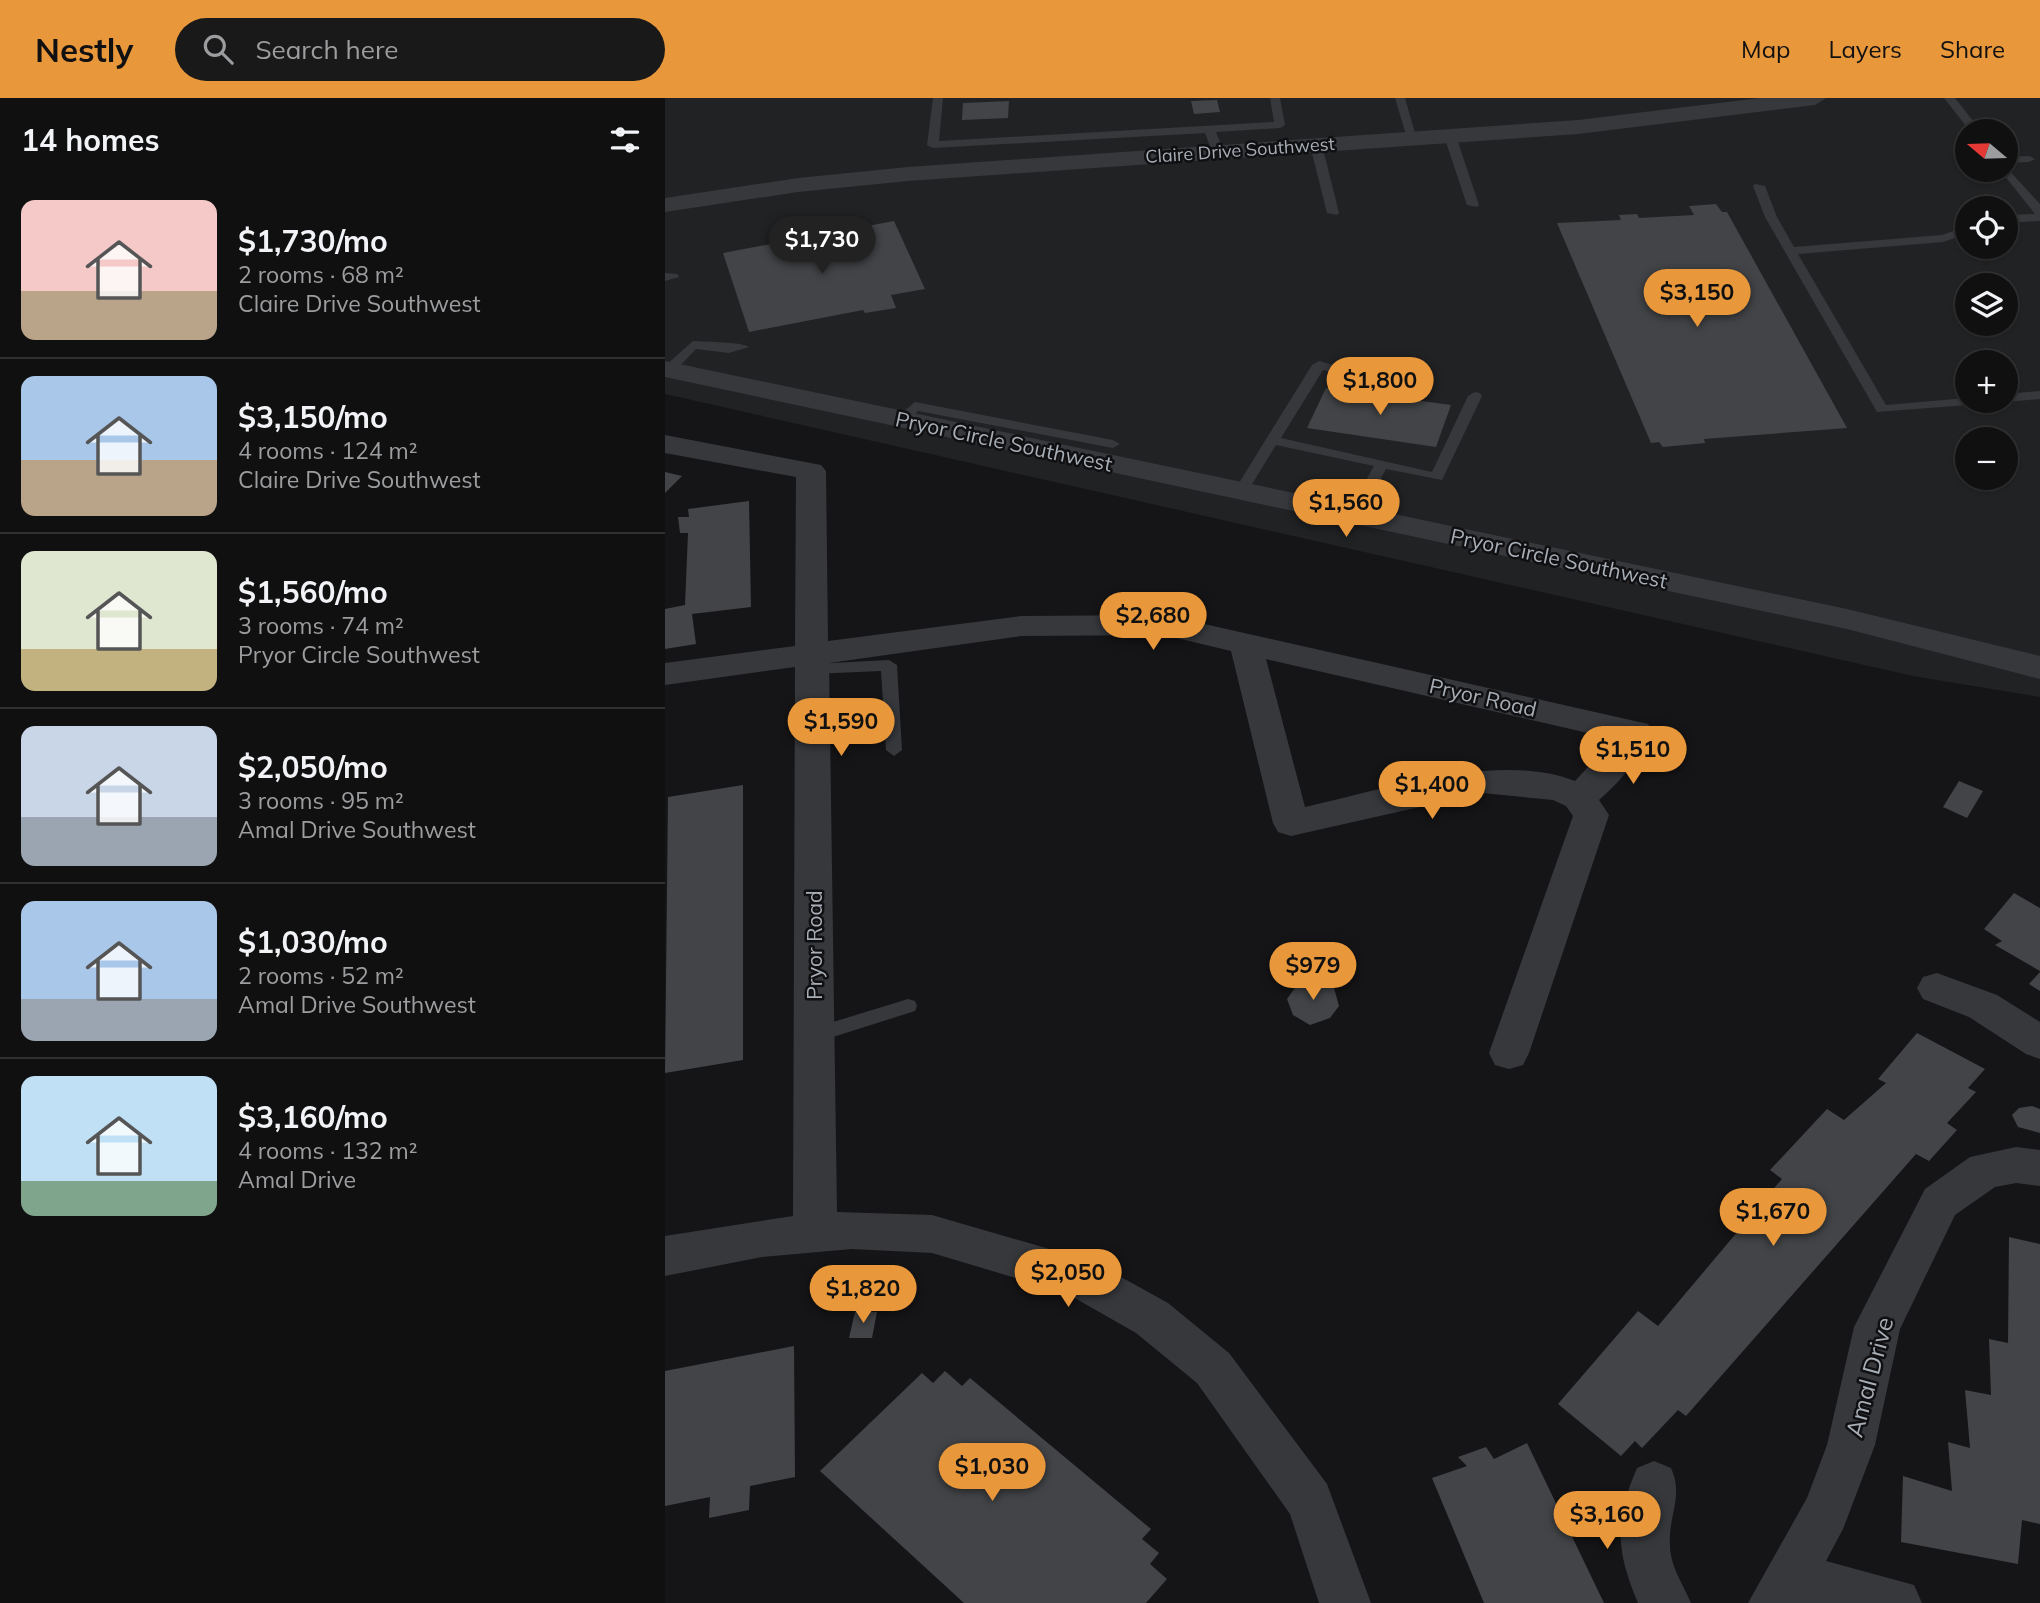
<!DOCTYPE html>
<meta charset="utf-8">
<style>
:root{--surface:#101011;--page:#19191a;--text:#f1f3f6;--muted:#9c9d9f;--line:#303031;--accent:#e9973b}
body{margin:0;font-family:Mulish,sans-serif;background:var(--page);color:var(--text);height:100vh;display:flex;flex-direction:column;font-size:26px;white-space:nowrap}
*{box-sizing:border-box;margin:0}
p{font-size:23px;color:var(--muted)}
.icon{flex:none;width:38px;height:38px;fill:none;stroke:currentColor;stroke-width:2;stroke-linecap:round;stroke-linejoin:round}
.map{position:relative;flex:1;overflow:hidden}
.drawer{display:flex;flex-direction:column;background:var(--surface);width:665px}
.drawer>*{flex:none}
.needle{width:46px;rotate:289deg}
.fabs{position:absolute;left:1290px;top:21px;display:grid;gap:14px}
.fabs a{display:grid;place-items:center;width:63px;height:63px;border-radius:50%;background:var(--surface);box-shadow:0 2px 5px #0004,0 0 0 2px var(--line);font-size:35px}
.price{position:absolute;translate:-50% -60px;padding:0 16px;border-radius:24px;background:var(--accent);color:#111;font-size:23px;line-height:46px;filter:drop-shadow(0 2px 4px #0008)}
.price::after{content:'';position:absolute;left:50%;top:42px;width:21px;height:16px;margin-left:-10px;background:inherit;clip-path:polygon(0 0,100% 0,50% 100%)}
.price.active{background:#222;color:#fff}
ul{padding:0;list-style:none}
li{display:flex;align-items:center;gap:21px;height:175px;padding:0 21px}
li+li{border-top:2px solid var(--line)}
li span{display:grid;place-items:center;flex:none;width:196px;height:140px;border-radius:14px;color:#555}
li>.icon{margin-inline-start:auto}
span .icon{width:84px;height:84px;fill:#fffc;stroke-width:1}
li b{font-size:30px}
h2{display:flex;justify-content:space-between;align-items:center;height:84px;padding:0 21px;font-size:30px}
header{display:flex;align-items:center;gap:42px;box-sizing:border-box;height:98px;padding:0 35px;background:var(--accent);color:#111}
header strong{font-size:33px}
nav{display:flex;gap:38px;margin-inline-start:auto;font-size:24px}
.search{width:490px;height:63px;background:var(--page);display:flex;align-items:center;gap:18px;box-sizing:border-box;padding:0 24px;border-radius:38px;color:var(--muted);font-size:26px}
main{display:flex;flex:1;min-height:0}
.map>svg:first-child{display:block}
.built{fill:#212224;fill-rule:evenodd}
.building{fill:#424447}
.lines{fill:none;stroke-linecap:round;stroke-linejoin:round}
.service{fill:#36383c;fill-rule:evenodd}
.minor{fill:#36383c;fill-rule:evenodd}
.labels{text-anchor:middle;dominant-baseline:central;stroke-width:5;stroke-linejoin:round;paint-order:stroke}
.far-street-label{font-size:18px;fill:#a8aeb6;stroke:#101012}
.street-label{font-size:21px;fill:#a8aeb6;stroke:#101012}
.near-street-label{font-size:24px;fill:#a8aeb6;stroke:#101012}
</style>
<header>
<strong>Nestly</strong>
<div class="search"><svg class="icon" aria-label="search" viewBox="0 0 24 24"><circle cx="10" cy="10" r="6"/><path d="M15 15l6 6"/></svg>Search here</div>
<nav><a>Map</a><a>Layers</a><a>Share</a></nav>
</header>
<main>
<section class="drawer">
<h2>14 homes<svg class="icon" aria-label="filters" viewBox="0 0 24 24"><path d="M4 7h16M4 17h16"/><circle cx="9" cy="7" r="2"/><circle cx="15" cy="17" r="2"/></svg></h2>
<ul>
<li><span style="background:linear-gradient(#f6c9c9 65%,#b9a48a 0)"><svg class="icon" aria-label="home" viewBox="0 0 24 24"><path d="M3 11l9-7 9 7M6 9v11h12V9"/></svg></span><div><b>$1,730/mo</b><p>2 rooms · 68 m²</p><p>Claire Drive Southwest</p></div></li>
<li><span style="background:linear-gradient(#a9c7e8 60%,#b9a48a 0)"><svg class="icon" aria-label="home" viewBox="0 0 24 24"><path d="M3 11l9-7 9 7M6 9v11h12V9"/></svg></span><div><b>$3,150/mo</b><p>4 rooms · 124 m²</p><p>Claire Drive Southwest</p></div></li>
<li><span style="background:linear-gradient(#dfe7d0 70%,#c2b280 0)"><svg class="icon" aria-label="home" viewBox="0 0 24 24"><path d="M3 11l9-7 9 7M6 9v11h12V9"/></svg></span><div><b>$1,560/mo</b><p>3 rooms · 74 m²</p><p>Pryor Circle Southwest</p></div></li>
<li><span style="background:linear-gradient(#c9d6e8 65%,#9aa5b1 0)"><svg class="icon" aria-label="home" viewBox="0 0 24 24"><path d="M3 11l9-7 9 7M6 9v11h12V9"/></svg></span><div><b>$2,050/mo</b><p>3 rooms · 95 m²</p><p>Amal Drive Southwest</p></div></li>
<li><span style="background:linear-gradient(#a9c7e8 70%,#9aa5b1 0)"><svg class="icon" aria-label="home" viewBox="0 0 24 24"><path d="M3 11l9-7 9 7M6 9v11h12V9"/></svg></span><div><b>$1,030/mo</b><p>2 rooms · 52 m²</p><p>Amal Drive Southwest</p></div></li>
<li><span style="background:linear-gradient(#bfe0f5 75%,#7fa58c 0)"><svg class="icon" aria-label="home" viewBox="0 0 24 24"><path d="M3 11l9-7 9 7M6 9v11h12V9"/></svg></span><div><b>$3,160/mo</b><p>4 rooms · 132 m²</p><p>Amal Drive</p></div></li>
</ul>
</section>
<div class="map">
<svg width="1375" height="1505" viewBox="0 0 1375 1505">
<rect width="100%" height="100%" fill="#151517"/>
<path class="built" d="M0,0H1375V599L1248,578L0,296ZM1302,33H1340V72H1302ZM1302,110H1340V149H1302ZM1302,187H1340V226H1302ZM1302,264H1340V303H1302ZM1302,341H1340V380H1302Z"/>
<g class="building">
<path d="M552,2L555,14L529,16L526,3Z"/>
<path d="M344,3L343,20L297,22L298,5Z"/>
<path d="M1051,106L1057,114H1062L1182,330L1039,341L1040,345L998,349L994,344L986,345L892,125L956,122L954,117L972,116L974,120L1029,117L1024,108Z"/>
<path d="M229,123L260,191L226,197L231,210L200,215L198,212L84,234L58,155Z"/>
<path d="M661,290L786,307L771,349L642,330Z"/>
<path d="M0,374L17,378L0,395Z"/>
<path d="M84,403L86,509L27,516L31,546L0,551V511L20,507L23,435H15L13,419H24L23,411Z"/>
<path d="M1294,683L1318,693L1302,720L1278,709Z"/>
<path d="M78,687V962L0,975L3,699Z"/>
<path d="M1349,795L1375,810V873L1330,847L1337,843L1319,831Z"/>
<path d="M1375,874V893L1364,886Z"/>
<path d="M654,884L669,890L674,908L665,920L645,927L628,917L622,901L632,887Z"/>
<path d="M1252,935L1320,971L1303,990L1311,994L1282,1025L1292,1032L1264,1063L1251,1056L1021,1318L1013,1312L977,1350L970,1343L956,1358L893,1306L973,1213L993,1228L1117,1081L1105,1072L1162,1011L1179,1022L1221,985L1213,981Z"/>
<path d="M1367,1008L1375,1011V1035L1353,1029L1347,1017L1354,1010Z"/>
<path d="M1344,1139L1375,1146V1426L1357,1422L1353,1466L1236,1444L1238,1378L1287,1393L1283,1344L1305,1350L1300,1292L1326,1297L1324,1241L1343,1245Z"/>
<path d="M190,1214H212L207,1240H184Z"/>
<path d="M129,1248L130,1379L85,1388L84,1412L44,1420L45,1399L0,1408V1273Z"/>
<path d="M280,1273L297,1288L305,1280L486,1431L477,1441L494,1455L485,1466L502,1481L481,1505H299L155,1373L257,1275L268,1285Z"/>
<path d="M862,1345L939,1505H819L767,1380L802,1368L793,1359L821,1349L829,1361Z"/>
</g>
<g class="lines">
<g class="service">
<path d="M268,0H278L274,43L609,24L605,0H615L620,27L615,30L551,34L559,54L553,57L547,54L540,35L268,50L262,47Z"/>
<path d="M730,0H740L752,42L742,40Z"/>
<path d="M1279,0H1290L1316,33H1305Z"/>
<path d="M785,35L791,38L814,107L812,109L802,107L779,38Z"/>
<path d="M651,44L657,47L674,115L672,117L662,115L645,47Z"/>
<path d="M1340,59L1364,58L1370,61L1364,64L1340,65Z"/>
<path d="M1340,68L1375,106V123L1340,125V117L1370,116L1335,72H1340Z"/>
<path d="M1090,86L1100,88L1112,119L1129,149L1277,137L1302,128V136L1278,144L1133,156L1221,307L1302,300V303H1317L1315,306L1212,314L1100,119L1088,88Z"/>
<path d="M0,175L12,176L14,179L0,183Z"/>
<path d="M28,243C40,244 78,244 84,249L64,255L31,251L8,275H0V268Z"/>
<path d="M654,263L686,272L679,276L658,272L616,340L767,374L803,298L810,294L815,295L817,298L777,382L721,371L696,416L689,420L682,416L709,368L611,347L581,396H571L569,393L647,267Z"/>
<path d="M1375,293V301L1340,304L1335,303H1340V296Z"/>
<path d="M250,304L448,342L455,346L448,350L253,313L243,324H233V318Z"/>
<path d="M224,562L232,567L237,652L229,658L221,652L216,573L147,576L139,571L147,566Z"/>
<path d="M243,901L250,903L252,908L250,913L149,945L142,942L139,937L142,932Z"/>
</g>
<g class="minor">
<path d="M1095,0H1161L1150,7L913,36L243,83L133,94L0,114V100L133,80L243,69L913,22Z"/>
<path d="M0,263L1182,511L1375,558V581L1182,531L0,279Z"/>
<path d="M0,337L156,367L161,373L163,543L356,518L499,517L983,626L988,634C974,660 957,682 934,702L944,717L864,955L858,967L844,971L830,967L824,955L908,718L901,708L888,702L817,695L626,738L613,734L608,725L566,553L499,537L356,538L164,565L172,1114L267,1117L429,1164L503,1205L564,1255L662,1386L706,1505H654L625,1416L532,1285L471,1235L401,1195L267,1155L187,1151L97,1159L0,1178V1138L128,1118L130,569L0,587V565L130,548L131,379L0,355ZM601,561L949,641L910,683C837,653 716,692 640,709Z"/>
<path d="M1272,875L1332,897L1375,924V961L1361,956L1304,919L1258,901L1252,890L1258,879Z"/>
<path d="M1351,1049L1375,1052V1088L1351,1085L1330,1089L1290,1117L1235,1231L1210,1347L1178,1431L1161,1463L1249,1487L1257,1505H1083L1142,1400L1162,1347L1189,1229L1260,1091L1305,1059Z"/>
<path d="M989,1363L1006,1370C1019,1399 1003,1417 1005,1447C1005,1468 1018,1486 1026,1505H973C951,1453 949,1423 972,1370Z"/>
</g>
</g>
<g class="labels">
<g class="far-street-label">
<text transform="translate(575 52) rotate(-4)">Claire Drive Southwest</text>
</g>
<g class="street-label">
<text transform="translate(339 343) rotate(12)">Pryor Circle Southwest</text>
<text transform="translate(894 460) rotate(12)">Pryor Circle Southwest</text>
<text transform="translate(818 599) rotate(13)">Pryor Road</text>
<text transform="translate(149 847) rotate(-90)">Pryor Road</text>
</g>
<g class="near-street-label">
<text transform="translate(1204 1279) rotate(-75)">Amal Drive</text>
</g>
</g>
</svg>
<div class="fabs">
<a><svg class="needle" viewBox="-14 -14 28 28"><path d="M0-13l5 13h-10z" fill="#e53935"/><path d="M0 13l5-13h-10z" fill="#9c9d9f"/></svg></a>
<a><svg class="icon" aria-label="locate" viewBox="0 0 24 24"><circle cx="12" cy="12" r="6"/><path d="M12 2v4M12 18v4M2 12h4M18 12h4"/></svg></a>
<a><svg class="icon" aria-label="layers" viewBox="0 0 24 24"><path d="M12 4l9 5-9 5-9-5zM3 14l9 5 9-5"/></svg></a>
<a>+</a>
<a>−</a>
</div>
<b class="price active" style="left:157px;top:178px">$1,730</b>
<b class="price" style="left:1032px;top:231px">$3,150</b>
<b class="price" style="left:715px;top:319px">$1,800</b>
<b class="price" style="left:681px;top:441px">$1,560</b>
<b class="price" style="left:488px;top:554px">$2,680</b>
<b class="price" style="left:176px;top:660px">$1,590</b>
<b class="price" style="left:968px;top:688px">$1,510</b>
<b class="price" style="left:767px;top:723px">$1,400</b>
<b class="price" style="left:648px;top:904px">$979</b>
<b class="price" style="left:1108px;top:1150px">$1,670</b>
<b class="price" style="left:403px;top:1211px">$2,050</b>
<b class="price" style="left:198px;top:1227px">$1,820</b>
<b class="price" style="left:327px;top:1405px">$1,030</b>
<b class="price" style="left:942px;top:1453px">$3,160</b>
</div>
</main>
